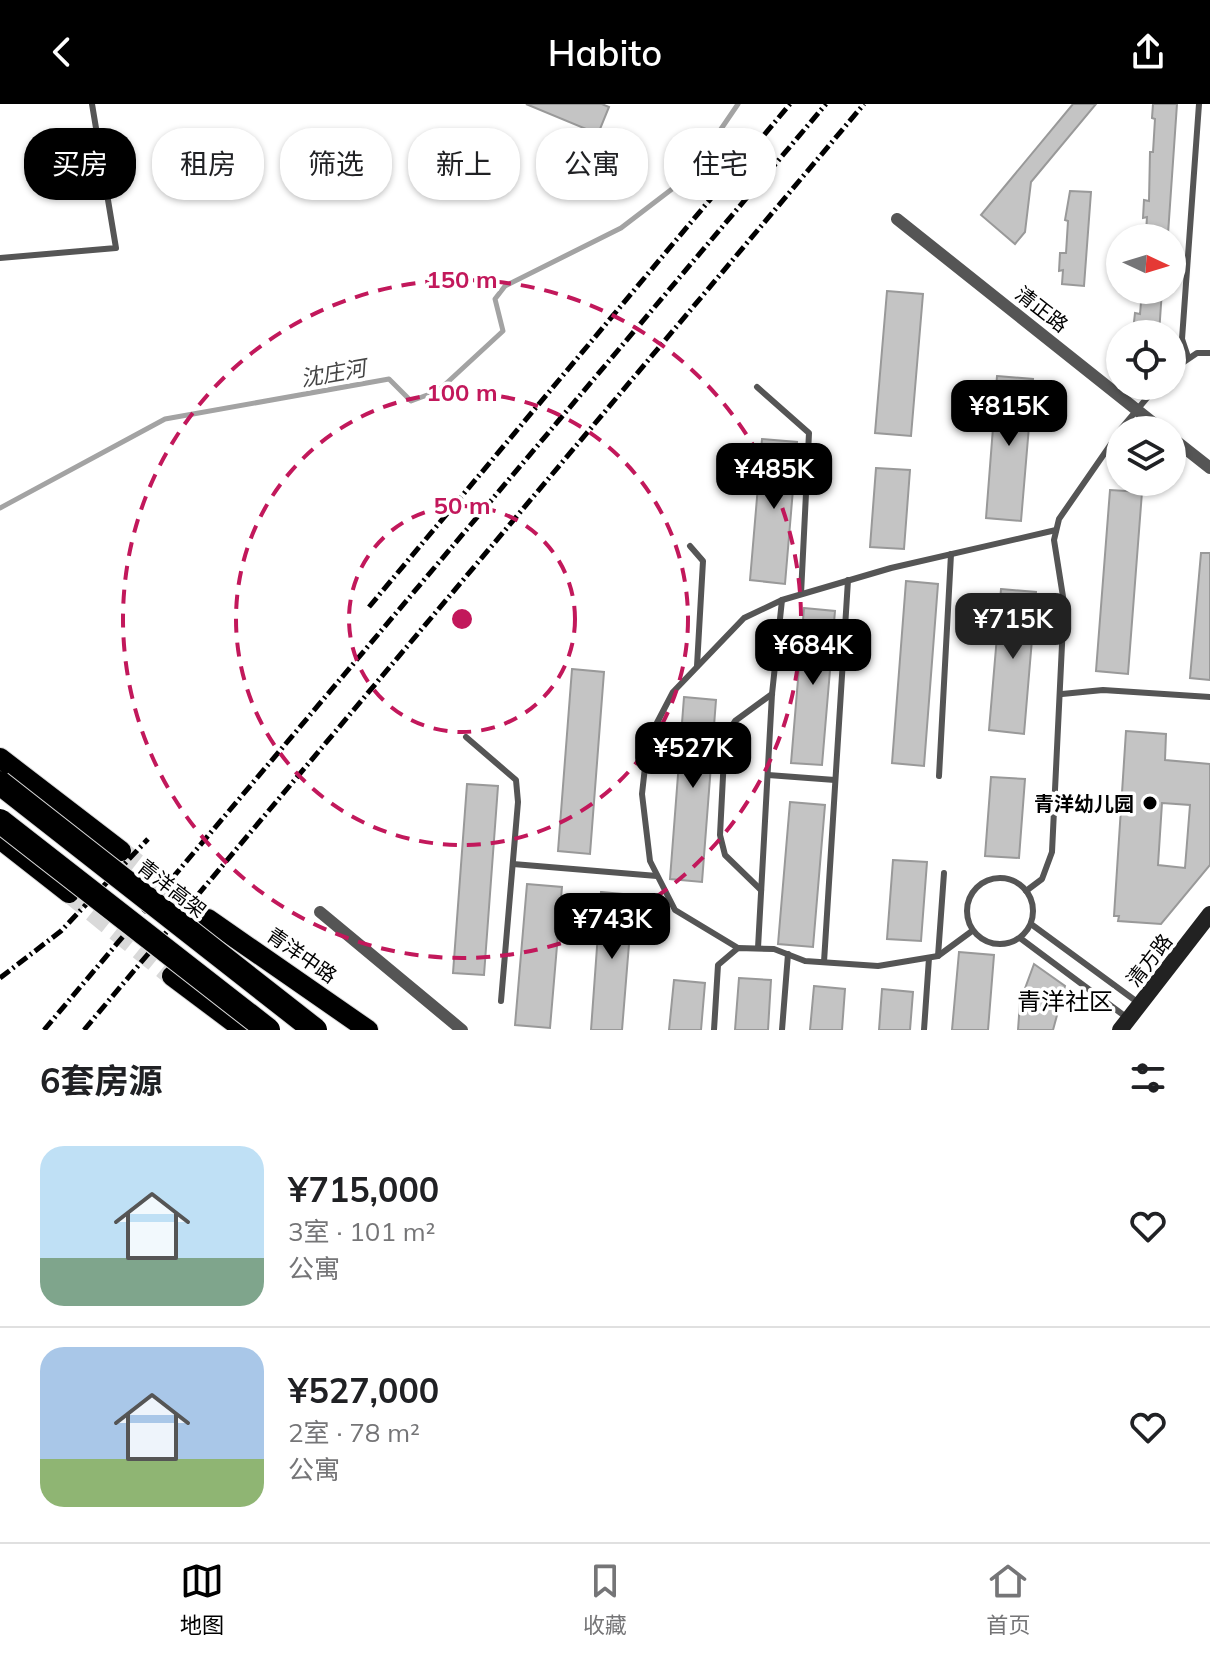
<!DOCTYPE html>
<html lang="zh">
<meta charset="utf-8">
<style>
:root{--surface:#fff;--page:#f6f6f6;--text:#202124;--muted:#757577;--line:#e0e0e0;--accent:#000}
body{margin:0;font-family:Mulish,"Noto Sans SC",sans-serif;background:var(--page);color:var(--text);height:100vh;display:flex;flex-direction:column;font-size:30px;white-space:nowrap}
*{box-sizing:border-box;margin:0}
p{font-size:26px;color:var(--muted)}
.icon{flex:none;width:44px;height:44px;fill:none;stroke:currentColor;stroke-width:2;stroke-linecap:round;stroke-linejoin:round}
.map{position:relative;height:926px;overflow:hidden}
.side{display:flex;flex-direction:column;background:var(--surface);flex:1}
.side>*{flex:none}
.banner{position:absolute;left:24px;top:24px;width:800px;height:72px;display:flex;gap:16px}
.needle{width:52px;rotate:94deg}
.controls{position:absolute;left:1106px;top:120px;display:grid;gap:16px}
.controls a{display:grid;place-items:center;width:80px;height:80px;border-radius:50%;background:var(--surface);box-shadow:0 2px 6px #0004;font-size:40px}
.price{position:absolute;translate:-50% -68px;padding:0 18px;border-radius:16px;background:var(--accent);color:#fff;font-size:26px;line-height:52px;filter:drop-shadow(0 2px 4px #0008)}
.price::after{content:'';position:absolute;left:50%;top:48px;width:24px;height:18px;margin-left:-12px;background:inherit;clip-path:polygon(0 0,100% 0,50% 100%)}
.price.active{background:#222;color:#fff}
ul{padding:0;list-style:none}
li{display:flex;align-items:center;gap:24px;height:200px;padding:0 40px}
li+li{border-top:2px solid var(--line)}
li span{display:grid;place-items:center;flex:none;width:224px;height:160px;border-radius:24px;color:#555}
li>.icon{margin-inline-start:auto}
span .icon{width:96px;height:96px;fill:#fffc;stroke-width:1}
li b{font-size:34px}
h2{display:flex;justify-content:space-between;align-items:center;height:96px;padding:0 40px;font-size:34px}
.chip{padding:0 28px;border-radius:32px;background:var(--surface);box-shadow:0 2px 6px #0004;font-size:28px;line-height:72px}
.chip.active{background:var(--accent);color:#fff}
header{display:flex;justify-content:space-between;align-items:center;height:104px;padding:0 40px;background:var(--accent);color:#fff;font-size:36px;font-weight:600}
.tabs{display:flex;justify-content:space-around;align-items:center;height:112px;border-top:2px solid var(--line);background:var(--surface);font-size:22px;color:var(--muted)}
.tabs a{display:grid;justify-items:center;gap:4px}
.tabs .active{color:var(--accent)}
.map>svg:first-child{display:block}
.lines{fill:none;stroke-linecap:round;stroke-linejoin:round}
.stream{stroke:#a3a3a3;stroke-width:5}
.building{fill:#c4c4c4;stroke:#999;stroke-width:2;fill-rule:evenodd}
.primary-tunnel{stroke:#d9d9d9;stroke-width:20;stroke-dasharray:20 10;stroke-linecap:butt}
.primary-casing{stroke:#dbdbdb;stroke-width:22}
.lane{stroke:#555;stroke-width:6}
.street{stroke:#555;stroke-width:12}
.secondary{stroke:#222;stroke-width:16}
.primary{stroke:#000;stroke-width:20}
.rail{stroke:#000;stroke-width:5;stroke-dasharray:12 4 2 4;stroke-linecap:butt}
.highway-bridge-casing{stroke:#dbdbdb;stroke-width:26;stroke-linecap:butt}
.highway-bridge{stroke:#000;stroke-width:24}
.ring{fill:none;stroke:#c2185b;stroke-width:4;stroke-dasharray:14 10}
.poi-dot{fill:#000;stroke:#fff;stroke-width:3}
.labels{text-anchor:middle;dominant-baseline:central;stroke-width:7;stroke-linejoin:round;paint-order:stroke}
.street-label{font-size:20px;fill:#000;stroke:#fff}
.poi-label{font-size:20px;font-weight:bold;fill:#000;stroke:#fff;text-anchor:end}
.water-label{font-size:22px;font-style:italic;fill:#444;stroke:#fff}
.quarter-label{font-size:24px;fill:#000;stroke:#fff}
.centre{fill:#c2185b;stroke:#fff;stroke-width:4}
.ring-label{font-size:24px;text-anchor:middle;font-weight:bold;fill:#c2185b;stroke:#fff;stroke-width:7;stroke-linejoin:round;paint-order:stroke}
</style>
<header><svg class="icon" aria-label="back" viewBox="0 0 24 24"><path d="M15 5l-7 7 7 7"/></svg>Habito<svg class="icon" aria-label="share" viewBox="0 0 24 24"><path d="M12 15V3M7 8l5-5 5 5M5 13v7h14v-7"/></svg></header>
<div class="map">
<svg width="1210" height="926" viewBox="0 0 1210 926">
<rect width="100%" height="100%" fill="#fff"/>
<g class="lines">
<path class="stream" d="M0,404L165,315L389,275L411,297L438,287L503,227L495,195L505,182L621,124L689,72L738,0"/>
</g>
<g class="building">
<path d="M526,0H602L609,3L598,30Z"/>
<path d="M1073,0H1096L1031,78L1025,128L1015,140L981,111Z"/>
<path d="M1153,0H1177L1168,130L1146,128L1147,113L1143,114L1144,96L1149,97L1150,48H1153L1155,15L1152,14Z"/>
<path d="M1070,87L1091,88L1084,182L1062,180L1063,166L1059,167L1060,149H1066L1068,117L1065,116Z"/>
<path d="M1142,186H1162L1159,230L1133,227L1135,209L1140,210Z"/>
<path d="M887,187L923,190L911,332L875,329Z"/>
<path d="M997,272L1033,275L1021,417L986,414Z"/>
<path d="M762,335L797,338L785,480L750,476Z"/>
<path d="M876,364L910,366L904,445L870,443Z"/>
<path d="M1110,386L1142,388L1128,570L1096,567Z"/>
<path d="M1201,449H1210V576L1190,574Z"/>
<path d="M906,477L938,480L924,662L892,659Z"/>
<path d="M1001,485L1036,488L1024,630L989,626Z"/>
<path d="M804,504L835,507L822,661L791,659Z"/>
<path d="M572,565L604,568L590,750L558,747Z"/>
<path d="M684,593L716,596L702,778L670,775Z"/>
<path d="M1126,627L1166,630L1165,656L1210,660V761L1161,820L1118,817L1119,812H1114ZM1162,699L1190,701L1185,764L1158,761Z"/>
<path d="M991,673L1025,675L1019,754L985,752Z"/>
<path d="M467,680L498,682L484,871L453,869Z"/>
<path d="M790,698L825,701L813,843L778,840Z"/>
<path d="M893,756L927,758L921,837L887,835Z"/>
<path d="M527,780L562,783L550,924L515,921Z"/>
<path d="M601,788L633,791L622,926H591Z"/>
<path d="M959,848L994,851L988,926H952Z"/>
<path d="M1034,860L1065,882L1053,926H1018L1020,898Z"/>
<path d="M739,874L771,876L768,926H735Z"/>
<path d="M674,876L705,879L701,926H669Z"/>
<path d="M814,882L845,885L842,926H810Z"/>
<path d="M882,885L913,888L910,926H879Z"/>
</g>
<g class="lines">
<g class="primary-tunnel">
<path d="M121,747L208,815"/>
<path d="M69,789L172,872"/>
</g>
<g class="primary-casing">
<g id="primary">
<path d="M0,654L121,747"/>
<path d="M0,735L69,789"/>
<path d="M208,815L368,926"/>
<path d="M172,872L244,926"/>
</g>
</g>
<g class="lane">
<path d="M0,154L116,144L92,0"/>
<path d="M1188,253L1182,235L1199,0"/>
<path d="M1172,266L1197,249H1210"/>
<path d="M757,283L809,329L801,490"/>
<path d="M1120,326L1157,282"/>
<path d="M690,442L703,457L697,562"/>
<path d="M1062,590L1103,586L1210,593"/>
<path d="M466,633L516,676L518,698L501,897"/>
<path d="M768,671L835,676"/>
<path d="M939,672L951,450"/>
<path d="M513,760L657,772"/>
<circle cx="1000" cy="807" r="33"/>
<path d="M761,786L725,751L720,731L725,633L735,617L772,590"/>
<path d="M1026,787L1042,775L1052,748L1064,499L1054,436L1059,415L1120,327"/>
<path d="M1031,820L1140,900"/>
<path d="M1020,834L1126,913"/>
<path d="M738,844L675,806L650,757L642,690L648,636L673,588L744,514L782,496L891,464L1056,426"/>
<path d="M758,844L772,590L782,496"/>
<path d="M938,852L944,769"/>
<path d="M824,858L848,476"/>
<path d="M714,926L718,861L738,844L774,845L805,857L878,862L938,852L972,827"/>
<path d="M782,926L788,850"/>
<path d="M924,926L929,854"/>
</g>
<g class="street">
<path d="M897,115L1162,326"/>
<path d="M1172,334L1210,364"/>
<path d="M320,808L462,926"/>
</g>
<path class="secondary" d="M1120,926L1210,810"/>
<use href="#primary" class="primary"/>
<g class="rail">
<path d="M369,503L790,0"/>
<path d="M0,874L61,827L148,735"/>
<path d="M44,926L826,0"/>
<path d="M84,926L864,0"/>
</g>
<g class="highway-bridge-casing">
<g id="highway-bridge">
<path d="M0,679L315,926"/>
<path d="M0,717L268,926"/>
</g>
</g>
<use href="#highway-bridge" class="highway-bridge"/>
</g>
<g class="ring">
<circle cx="462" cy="515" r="113"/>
<circle cx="462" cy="515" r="226"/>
<circle cx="462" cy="515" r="339"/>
</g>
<circle class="poi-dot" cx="1150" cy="699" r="8"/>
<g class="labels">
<g class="street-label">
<text transform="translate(1042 205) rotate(38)">清正路</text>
<text transform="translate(172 784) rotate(38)">青洋高架</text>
<text transform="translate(302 851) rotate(35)">青洋中路</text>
<text transform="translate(1149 856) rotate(-52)">清方路</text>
</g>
<g class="poi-label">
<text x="1134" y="699">青洋幼儿园</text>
</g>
<g class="water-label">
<text transform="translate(333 269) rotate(-10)">沈庄河</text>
</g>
<g class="quarter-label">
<text x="1065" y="897">青洋社区</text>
</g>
</g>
<circle cx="462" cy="515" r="12" class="centre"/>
<g class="ring-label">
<text x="462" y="184">150 m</text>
<text x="462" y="297">100 m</text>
<text x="462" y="410">50 m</text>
</g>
</svg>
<div class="controls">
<a><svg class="needle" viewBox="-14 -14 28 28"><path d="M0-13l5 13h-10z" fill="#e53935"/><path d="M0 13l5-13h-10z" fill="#757577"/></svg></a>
<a><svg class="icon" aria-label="locate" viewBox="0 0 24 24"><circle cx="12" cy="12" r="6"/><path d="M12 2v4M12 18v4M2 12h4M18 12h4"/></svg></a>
<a><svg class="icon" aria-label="layers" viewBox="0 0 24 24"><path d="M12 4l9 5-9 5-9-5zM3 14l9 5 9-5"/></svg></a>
</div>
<b class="price" style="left:1009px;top:344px">¥815K</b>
<b class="price" style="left:774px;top:407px">¥485K</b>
<b class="price active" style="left:1013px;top:557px">¥715K</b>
<b class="price" style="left:813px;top:583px">¥684K</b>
<b class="price" style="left:693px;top:686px">¥527K</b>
<b class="price" style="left:612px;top:857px">¥743K</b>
<div class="banner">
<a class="chip active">买房</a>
<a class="chip">租房</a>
<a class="chip">筛选</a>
<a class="chip">新上</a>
<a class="chip">公寓</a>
<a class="chip">住宅</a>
</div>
</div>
<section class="side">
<h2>6套房源<svg class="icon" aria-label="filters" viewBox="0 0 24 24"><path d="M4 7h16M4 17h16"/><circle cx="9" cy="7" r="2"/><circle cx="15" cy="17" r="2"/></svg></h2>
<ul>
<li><span style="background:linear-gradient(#bfe0f5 70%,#7fa58c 0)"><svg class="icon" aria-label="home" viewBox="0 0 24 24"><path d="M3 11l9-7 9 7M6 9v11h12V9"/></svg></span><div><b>¥715,000</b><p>3室 · 101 m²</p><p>公寓</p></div><svg class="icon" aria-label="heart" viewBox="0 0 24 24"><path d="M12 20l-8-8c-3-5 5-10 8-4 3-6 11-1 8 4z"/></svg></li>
<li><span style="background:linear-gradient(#a9c7e8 70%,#8fb573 0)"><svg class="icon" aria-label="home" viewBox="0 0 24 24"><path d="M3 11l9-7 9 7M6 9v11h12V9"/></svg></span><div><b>¥527,000</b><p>2室 · 78 m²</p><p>公寓</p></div><svg class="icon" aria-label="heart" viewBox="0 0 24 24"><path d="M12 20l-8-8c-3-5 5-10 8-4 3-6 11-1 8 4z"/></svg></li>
</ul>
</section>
<nav class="tabs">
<a class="active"><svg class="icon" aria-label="map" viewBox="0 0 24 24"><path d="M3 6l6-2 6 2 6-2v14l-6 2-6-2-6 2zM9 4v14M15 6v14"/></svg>地图</a>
<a><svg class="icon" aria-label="saved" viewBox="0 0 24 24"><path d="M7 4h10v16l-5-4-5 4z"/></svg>收藏</a>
<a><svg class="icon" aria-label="home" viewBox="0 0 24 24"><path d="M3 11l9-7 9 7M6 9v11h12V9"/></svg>首页</a>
</nav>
